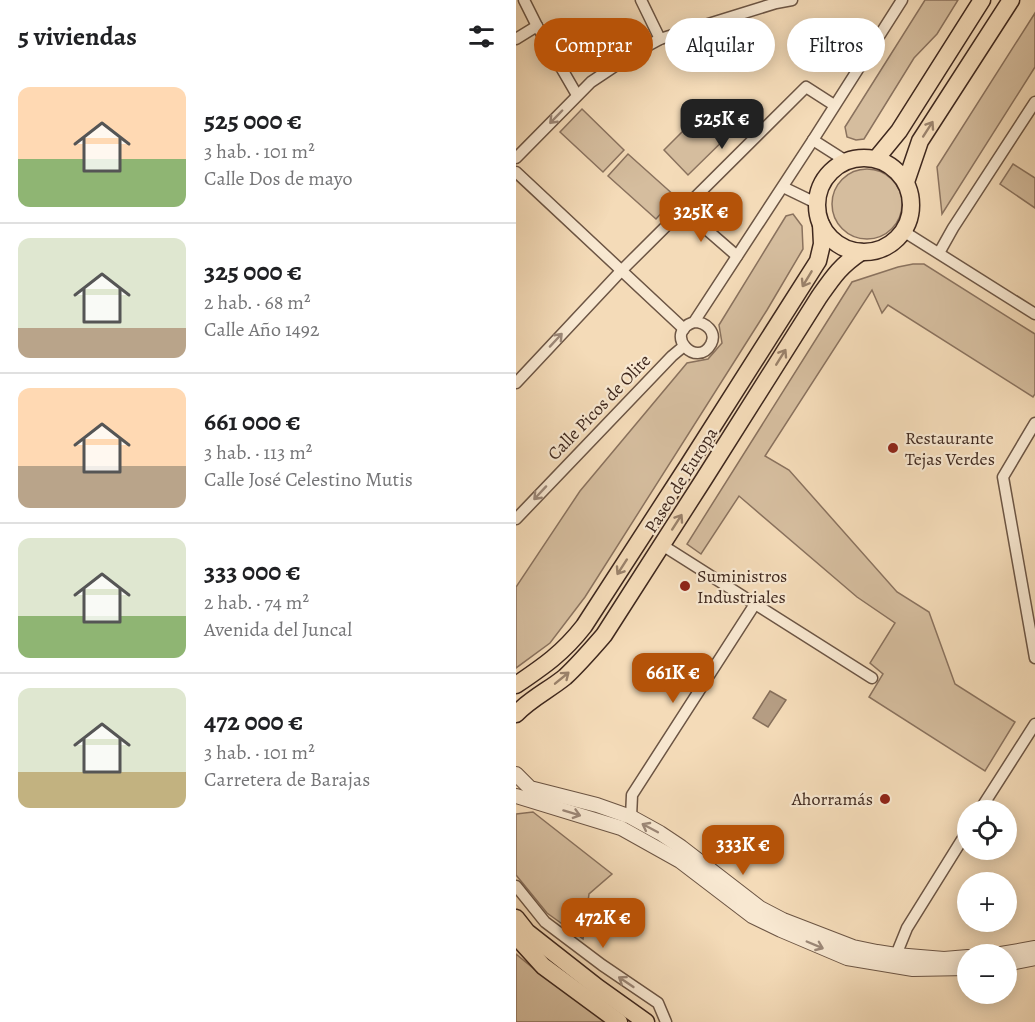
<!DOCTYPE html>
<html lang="es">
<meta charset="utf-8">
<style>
:root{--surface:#fff;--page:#f6f6f6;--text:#202124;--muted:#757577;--line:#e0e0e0;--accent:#b45309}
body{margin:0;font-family:Alegreya,serif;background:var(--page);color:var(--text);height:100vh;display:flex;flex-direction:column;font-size:22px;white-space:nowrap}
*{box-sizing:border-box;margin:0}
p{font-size:20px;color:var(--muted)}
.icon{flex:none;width:33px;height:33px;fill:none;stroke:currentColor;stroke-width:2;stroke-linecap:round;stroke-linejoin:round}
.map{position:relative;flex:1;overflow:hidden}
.side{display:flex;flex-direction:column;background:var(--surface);width:516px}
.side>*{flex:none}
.top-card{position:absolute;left:18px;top:18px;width:411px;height:54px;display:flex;gap:12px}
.tools{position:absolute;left:441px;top:800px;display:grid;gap:12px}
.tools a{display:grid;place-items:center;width:60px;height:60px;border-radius:50%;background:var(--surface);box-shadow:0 3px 15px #0003;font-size:30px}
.price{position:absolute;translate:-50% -51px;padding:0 14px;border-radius:12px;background:var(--accent);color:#fff;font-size:20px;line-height:39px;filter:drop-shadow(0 2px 3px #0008)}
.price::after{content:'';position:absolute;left:50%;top:36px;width:18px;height:14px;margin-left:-9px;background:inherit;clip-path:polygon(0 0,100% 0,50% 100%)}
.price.selected{background:#222;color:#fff}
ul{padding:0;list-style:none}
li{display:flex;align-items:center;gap:18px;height:150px;padding:0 18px}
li+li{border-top:2px solid var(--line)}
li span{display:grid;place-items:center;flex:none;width:168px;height:120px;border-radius:12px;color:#555}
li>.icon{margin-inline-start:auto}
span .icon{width:72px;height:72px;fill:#fffc;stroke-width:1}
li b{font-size:26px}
h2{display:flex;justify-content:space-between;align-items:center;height:72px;padding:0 18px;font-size:26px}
.tag{padding:0 21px;border-radius:27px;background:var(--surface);box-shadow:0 3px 15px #0003;font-size:21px;line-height:54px}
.tag.selected{background:var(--accent);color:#fff}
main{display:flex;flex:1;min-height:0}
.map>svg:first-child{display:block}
.green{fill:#d5bd9e;stroke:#8a725e;stroke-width:1.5}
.water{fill:#b69e84;stroke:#866f5b;stroke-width:1.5}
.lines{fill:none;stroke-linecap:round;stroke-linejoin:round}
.minor-casing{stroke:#6c5544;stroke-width:13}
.tertiary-casing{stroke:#6c5544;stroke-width:16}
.primary-casing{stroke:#3f281e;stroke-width:19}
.minor{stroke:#f8e8d1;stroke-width:10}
.tertiary{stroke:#f8e8d1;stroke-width:14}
.primary{stroke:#f4dbb8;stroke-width:16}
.oneway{stroke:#9c8878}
.oneway2{stroke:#9a826b}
.poi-dot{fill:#8f2418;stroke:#f8e8d1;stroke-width:2}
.labels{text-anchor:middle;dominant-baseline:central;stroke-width:4.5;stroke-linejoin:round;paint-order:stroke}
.street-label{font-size:18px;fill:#3f281e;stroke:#f8e8d1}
.poi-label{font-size:18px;fill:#3f281e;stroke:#f8e8d1;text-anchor:start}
</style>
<main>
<section class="side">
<h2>5 viviendas<svg class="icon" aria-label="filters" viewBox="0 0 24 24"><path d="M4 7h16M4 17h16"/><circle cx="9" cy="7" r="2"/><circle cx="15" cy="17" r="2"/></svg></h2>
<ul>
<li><span style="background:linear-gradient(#ffd9b3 60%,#8fb573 0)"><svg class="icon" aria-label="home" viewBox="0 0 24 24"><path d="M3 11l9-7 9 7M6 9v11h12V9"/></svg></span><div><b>525 000 €</b><p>3 hab. · 101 m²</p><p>Calle Dos de mayo</p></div></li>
<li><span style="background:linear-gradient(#dfe7d0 75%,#b9a48a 0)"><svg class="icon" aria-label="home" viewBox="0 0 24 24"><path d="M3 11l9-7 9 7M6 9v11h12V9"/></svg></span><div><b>325 000 €</b><p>2 hab. · 68 m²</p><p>Calle Año 1492</p></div></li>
<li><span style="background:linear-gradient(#ffd9b3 65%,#b9a48a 0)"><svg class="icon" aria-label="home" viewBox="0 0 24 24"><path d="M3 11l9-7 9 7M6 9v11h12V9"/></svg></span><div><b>661 000 €</b><p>3 hab. · 113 m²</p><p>Calle José Celestino Mutis</p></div></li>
<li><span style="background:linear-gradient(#dfe7d0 65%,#8fb573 0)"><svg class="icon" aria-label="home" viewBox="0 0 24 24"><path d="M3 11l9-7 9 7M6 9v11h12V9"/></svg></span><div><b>333 000 €</b><p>2 hab. · 74 m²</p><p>Avenida del Juncal</p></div></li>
<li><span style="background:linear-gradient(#dfe7d0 70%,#c2b280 0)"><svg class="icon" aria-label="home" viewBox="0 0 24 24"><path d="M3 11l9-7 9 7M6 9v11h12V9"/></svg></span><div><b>472 000 €</b><p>3 hab. · 101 m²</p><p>Carretera de Barajas</p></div></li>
</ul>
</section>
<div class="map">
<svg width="519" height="1022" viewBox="0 0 519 1022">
<rect width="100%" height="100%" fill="#f4dbb8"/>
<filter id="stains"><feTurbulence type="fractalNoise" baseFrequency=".00333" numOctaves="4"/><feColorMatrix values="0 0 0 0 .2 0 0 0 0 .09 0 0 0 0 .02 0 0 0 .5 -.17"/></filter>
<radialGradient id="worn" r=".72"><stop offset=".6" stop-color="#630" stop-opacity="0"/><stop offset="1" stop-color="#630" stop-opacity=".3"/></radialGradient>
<g class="green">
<path d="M409,0H442L421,34L398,58L348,139L340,140L331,137L329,127Z"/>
<path d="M519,13V67L426,214L421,167Z"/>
<path d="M196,102L221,127L172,175L148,150Z"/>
<path d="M66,109L108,150L87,172L44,132Z"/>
<path d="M112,154L160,197L140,219L92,176Z"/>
<path d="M497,164L519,178V208L484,184Z"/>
<circle cx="351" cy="204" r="35"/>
<path d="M277,214L286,226L287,249L251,310L69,597L34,643L0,668V587L64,491L171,363L192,359L206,343L203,325L270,216Z"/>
<path d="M397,264H408L519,334V394L517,397L372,305L366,313L356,290L249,456L273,470L381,592L413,612L439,684L499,722L469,771L353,697L367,674L354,663L379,623L341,597L223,496L185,554L171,544L336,282L382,267Z"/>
<path d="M17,812L96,874L73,894L67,939L31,913L0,875V814Z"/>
<path d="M0,954L23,973L92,1022H0Z"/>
</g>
<path class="water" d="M254,691L270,700L252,727L237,718Z"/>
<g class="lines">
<g class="minor-casing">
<g id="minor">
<path d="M8,0L21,26L61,95"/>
<path d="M125,0L144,39"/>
<path d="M0,39L21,26"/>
<path d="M297,140L330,161"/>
<path d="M0,158L75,82L120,52L144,39L260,3L276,0"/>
<path d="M0,172L168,329"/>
<path d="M267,187L300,203"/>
<path d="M167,209L221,256"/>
<path d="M387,231L519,314"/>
<path d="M423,253L437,228L519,102"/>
<path d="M178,322C190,322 201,332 195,344C181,370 146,333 178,322L297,140L386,0"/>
<path d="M0,383L105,271L290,87L318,105"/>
<path d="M519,423L487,477L519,658"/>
<path d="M0,519L156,356L168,346"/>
<path d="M146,545L356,678"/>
<path d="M464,810L519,724"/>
<path d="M115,817L116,795L239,604"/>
<path d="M0,886L29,922L86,965L142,1003L150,1022"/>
<path d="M380,955L391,928L452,830"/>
</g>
</g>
<g class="tertiary-casing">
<g id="tertiary">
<path d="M0,774L14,788L81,805L115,817L144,833L165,847L244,908L267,920L337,947L361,952L380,955L428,959L452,957"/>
<path d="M0,796L105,828L164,861L236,916L265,930L331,958L397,969L452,968"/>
<path d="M485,954L519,948"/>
<path d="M490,964L519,958"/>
</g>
</g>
<g class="primary-casing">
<g id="primary">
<circle cx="348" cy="205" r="47"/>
<path d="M360,159L383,131L466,0"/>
<path d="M390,182L404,141L495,0"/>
<path d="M0,685C28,666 47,653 68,626L171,467L302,261L306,244L305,224"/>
<path d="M0,714C14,699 33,690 49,677C63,664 75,650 88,635L188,479L303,297C317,277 324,266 345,252"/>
<path d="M0,918L11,932L81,987L130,1022"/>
<path d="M0,936L27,966L103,1022"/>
</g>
</g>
<use href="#minor" class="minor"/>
<use href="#tertiary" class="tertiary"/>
<use href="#primary" class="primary"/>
</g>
<defs><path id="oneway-shaft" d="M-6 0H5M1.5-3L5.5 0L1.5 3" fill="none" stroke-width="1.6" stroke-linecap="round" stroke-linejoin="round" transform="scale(1.5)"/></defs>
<g class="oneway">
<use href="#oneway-shaft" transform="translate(40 117) rotate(134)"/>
<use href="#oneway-shaft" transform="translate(40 340) rotate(-47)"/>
<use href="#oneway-shaft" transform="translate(24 493) rotate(133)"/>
<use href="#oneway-shaft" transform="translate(56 813) rotate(17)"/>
<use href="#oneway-shaft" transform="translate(134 828) rotate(-152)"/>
<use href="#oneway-shaft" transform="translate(299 945) rotate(23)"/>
<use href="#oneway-shaft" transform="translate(110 982) rotate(-146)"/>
</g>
<g class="oneway2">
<use href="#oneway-shaft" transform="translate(412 129) rotate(-57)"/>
<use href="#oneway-shaft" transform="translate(291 279) rotate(121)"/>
<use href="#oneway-shaft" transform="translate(265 357) rotate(-58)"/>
<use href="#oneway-shaft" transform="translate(161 522) rotate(-57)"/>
<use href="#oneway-shaft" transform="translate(106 567) rotate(123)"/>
<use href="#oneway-shaft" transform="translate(46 678) rotate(-39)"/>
</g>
<g class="poi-dot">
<circle cx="377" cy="448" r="6"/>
<circle cx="169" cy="586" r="6"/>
<circle cx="369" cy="799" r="6"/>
</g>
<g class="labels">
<g class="street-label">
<text transform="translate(83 407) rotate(-46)">Calle Picos de Olite</text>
<text transform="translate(165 480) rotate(-58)">Paseo de Europa</text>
</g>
<g class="poi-label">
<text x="389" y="438">Restaurante<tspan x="389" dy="21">Tejas Verdes</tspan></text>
<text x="181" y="576">Suministros<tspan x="181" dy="21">Industriales</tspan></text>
<text x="357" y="799" text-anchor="end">Ahorramás</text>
</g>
</g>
<rect width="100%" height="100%" filter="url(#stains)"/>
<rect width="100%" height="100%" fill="url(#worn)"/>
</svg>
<div class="tools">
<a><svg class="icon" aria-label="locate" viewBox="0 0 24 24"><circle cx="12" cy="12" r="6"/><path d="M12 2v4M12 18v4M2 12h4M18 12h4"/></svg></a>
<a>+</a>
<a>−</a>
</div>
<b class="price selected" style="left:206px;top:150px">525K €</b>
<b class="price" style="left:185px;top:243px">325K €</b>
<b class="price" style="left:157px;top:704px">661K €</b>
<b class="price" style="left:227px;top:876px">333K €</b>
<b class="price" style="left:87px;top:949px">472K €</b>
<div class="top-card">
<a class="tag selected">Comprar</a>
<a class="tag">Alquilar</a>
<a class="tag">Filtros</a>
</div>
</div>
</main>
